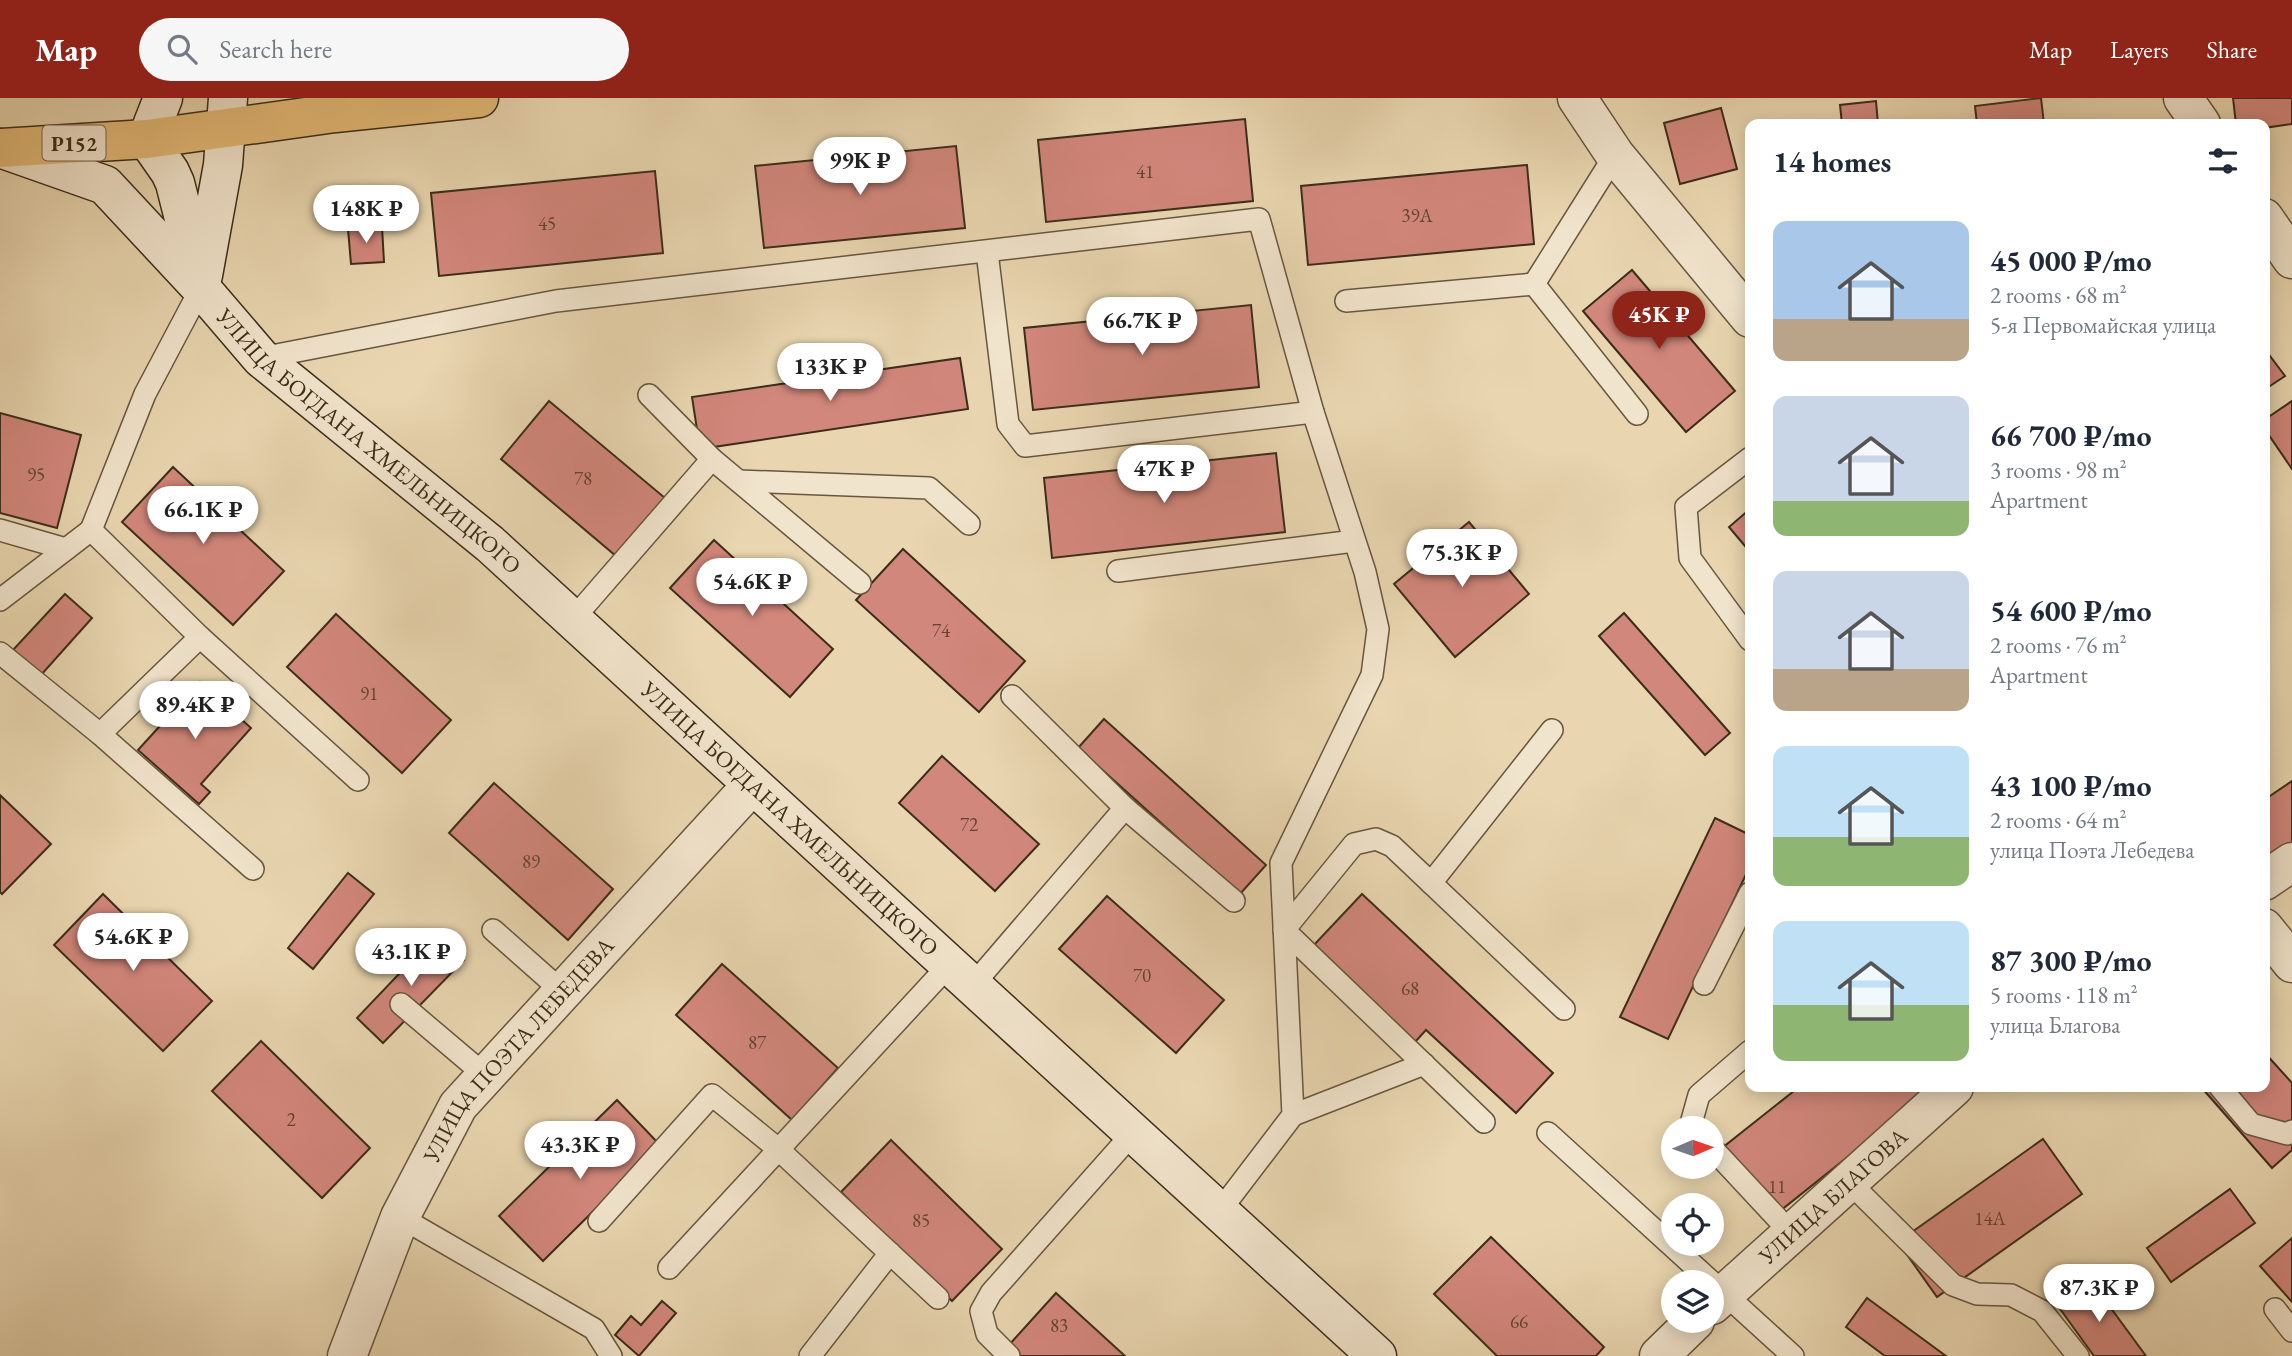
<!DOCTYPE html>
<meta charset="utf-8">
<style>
:root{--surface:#fff;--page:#f6f6f7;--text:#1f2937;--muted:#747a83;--accent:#8f2418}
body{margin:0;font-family:"EB Garamond",serif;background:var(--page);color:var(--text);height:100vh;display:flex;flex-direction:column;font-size:26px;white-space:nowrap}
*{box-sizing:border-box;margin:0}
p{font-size:23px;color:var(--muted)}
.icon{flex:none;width:38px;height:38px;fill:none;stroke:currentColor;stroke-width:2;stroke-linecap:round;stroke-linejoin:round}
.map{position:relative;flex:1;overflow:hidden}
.panel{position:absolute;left:1745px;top:21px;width:525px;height:973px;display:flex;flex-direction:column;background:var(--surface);border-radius:14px;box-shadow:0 4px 18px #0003}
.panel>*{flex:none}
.needle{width:46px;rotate:88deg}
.buttons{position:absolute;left:1661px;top:1018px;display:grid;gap:14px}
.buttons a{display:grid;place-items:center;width:63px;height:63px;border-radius:50%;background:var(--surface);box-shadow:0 4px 18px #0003;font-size:35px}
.price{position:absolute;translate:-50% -60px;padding:0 16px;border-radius:24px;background:#fff;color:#222;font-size:23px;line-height:46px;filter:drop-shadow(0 2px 4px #0008)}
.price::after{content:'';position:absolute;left:50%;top:42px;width:21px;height:16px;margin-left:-10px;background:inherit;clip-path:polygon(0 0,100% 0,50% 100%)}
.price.selected{background:var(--accent);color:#fff}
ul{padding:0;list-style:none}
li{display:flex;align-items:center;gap:21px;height:175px;padding:0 28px}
li span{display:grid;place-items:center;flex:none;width:196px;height:140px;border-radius:14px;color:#555}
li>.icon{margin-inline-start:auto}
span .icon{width:84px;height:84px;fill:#fffc;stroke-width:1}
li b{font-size:30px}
h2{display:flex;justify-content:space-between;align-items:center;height:84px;padding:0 28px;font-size:30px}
header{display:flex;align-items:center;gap:42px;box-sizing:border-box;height:98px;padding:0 35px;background:var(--accent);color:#fff}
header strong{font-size:33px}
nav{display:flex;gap:38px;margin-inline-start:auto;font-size:24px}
.search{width:490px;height:63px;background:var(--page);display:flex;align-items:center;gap:18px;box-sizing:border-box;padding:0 24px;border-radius:38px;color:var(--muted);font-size:26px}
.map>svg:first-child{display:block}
.building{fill:#d2877c;stroke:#3c2d19;stroke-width:2}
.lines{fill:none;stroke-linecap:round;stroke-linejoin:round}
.service-casing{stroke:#67573f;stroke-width:24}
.minor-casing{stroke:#67573f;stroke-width:41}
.secondary-casing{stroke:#3c2d19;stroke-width:41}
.primary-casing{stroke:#3c2d19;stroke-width:41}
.service{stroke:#f1e4cc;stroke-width:21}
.minor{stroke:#f1e4cc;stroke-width:38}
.secondary{stroke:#f1e4cc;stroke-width:38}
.primary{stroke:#e4bb78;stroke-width:38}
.labels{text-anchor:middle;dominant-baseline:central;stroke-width:5;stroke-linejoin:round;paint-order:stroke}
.number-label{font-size:19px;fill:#624432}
.shield{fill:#f1e4cc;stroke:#72644f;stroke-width:2}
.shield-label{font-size:21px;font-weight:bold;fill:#3c2d19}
.street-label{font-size:23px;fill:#3c2d19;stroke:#f1e4cc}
</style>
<header>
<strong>Map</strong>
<div class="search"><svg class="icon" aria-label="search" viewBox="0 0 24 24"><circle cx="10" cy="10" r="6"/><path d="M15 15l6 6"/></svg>Search here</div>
<nav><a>Map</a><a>Layers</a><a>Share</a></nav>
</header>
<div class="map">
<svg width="2292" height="1258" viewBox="0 0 2292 1258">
<rect width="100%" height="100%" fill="#e9d6b0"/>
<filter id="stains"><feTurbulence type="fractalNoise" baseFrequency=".00286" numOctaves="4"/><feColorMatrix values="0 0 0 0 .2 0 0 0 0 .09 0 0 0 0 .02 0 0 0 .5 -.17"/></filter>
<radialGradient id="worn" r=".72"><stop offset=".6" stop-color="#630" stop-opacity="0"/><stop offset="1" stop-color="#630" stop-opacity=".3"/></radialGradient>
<g class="building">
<path d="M2041,0L2044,26H1977L1975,8Z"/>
<path d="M2233,0H2292V26L2264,30V26H2236Z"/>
<path d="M1876,3L1878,26H1842L1840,7Z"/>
<path d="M1721,10L1737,71L1680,86L1664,25Z"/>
<path d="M1245,21L1253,103L1046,124L1038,42Z"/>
<path d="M956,48L965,130L764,150L755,68Z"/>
<path d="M1527,67L1534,146L1308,167L1301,88Z"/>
<path d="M655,73L663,155L439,178L431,95Z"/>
<path d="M382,129L384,164L351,166L348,131Z"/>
<path d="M1632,172L1735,293L1686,334L1583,213Z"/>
<path d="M1251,207L1259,289L1033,312L1024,230Z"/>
<path d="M2264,250L2285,278L2264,292Z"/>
<path d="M960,260L968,311L700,351L692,299Z"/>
<path d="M549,303L665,400L616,458L501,361Z"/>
<path d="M2292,303V371L2264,330V322Z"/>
<path d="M0,315L81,337L57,430L0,415Z"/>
<path d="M1276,355L1285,434L1052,460L1044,380Z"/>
<path d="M173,369L284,473L233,527L122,424Z"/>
<path d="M1750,411V454L1729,429Z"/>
<path d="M1469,424L1529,496L1455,559L1394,486Z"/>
<path d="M714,442L833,551L790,599L670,490Z"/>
<path d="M903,451L1025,563L979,614L856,502Z"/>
<path d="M65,496L92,520L41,577L13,552Z"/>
<path d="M1624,515L1730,635L1705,657L1599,538Z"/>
<path d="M336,516L451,622L402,675L287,569Z"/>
<path d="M200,584L251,630L201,686L210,694L199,706L138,652Z"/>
<path d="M1104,621L1266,767L1240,796L1078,650Z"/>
<path d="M942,658L1039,746L995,793L899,705Z"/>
<path d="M2292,683V753L2264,772V702Z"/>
<path d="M494,685L613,791L568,842L449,735Z"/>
<path d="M0,697L51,746L2,796L0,794Z"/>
<path d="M1715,720L1750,737V768L1668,941L1620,919Z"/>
<path d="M348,775L374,796L313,871L288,850Z"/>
<path d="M103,796L212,903L163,953L54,847Z"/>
<path d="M1362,796L1553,975L1516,1015L1426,932L1415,944L1313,848Z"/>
<path d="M1107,798L1224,902L1176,955L1059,851Z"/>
<path d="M437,836L464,862L383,945L357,920Z"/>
<path d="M722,866L838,970L792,1022L676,917Z"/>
<path d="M261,943L370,1050L322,1100L212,993Z"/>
<path d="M2264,954L2292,985V1052L2272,1070L2201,989H2264Z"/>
<path d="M1799,989H1917L1924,998L1770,1121L1717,1054Z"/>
<path d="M617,1002L660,1047L543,1163L499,1118Z"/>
<path d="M2043,1041L2082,1096L1937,1199L1898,1144Z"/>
<path d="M891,1042L1002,1151L952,1203L841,1094Z"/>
<path d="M2230,1091L2255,1125L2171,1184L2147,1150Z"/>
<path d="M1491,1139L1604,1249L1596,1258H1497L1434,1196Z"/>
<path d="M2292,1140V1204L2260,1168Z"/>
<path d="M2091,1183L2146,1258H2094L2058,1208Z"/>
<path d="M1056,1195L1125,1258H999Z"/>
<path d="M1867,1200L1946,1258H1885L1846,1229Z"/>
<path d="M662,1203L676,1215L639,1258L615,1237L631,1218L641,1227Z"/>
</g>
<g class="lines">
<g class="service-casing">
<g id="service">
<path d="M987,154L1008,326L1025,348L1313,314"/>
<path d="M1534,186L1637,316"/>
<path d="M1346,203L1534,186L1615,57"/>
<path d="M261,260L556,203L1259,121L1313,314L1365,474L1378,531L1372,577L1281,765L1293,1017L1219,1114"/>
<path d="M649,297L712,361L860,485"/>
<path d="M1750,360L1686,409L1690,460L1750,542"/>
<path d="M739,383L929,390L969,426"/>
<path d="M0,432L66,451"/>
<path d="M91,432L200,539L358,682"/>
<path d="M1118,473L1354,443"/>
<path d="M0,502L91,432L145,296L201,190"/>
<path d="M573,521L712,361"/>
<path d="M0,555L100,636L253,771"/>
<path d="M1012,598L1125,710L1234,803"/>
<path d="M100,636L200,539"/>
<path d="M1431,785L1552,632"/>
<path d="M493,832L563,894"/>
<path d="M1704,886L1750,795"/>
<path d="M972,888L1125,710"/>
<path d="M401,906L486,978"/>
<path d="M2220,989L2251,1026L2287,1036L2292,1033"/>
<path d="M1293,1017L1424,966"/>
<path d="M1484,1024L1284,832L1354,746L1376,741L1392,748L1564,911"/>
<path d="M1696,1031L1692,1022L1699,997L1750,953"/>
<path d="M1548,1035L1793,1258"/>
<path d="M1712,1050L1791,1135"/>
<path d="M1849,1084L1953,1187L1977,1196L2011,1197L2042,1213L2078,1258"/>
<path d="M400,1119L594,1231L611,1258"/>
<path d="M599,1123L712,997L778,1051L938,1200"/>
<path d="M669,1170L949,867"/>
<path d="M2275,1211L2292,1233"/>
<path d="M810,1258L890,1155"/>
<path d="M1009,1258L987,1236L981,1213L991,1195L1133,1035"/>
</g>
</g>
<g class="minor-casing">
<g id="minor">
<path d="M1577,0L1615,57L1750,220"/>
<path d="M2183,0L2201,26"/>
<path d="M2264,120L2292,161"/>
<path d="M2264,783L2292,764"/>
<path d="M2264,830L2292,865"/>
<path id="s1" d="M1712,1207L1954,989"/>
<path id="s2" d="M347,1258L400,1119L458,1008L752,687"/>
<path d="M1659,1258L1695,1223"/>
</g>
</g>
<g class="secondary-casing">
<g id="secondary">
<path d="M163,0L147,41L170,74L175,85L201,188"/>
<path id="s3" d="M0,50L105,87L201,190L261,260L490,446L1377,1258"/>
<path d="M203,177L223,67L228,0"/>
</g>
</g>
<g class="primary-casing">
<path id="primary" d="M0,50L147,41L335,15L479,0"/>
</g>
<use href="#service" class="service"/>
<use href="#minor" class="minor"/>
<use href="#secondary" class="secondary"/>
<use href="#primary" class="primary"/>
</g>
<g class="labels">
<g class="number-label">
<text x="1145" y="73">41</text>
<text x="1417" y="117">39А</text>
<text x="547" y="125">45</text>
<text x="36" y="376">95</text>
<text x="583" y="380">78</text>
<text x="941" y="532">74</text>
<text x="369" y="595">91</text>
<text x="969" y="726">72</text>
<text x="531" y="763">89</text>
<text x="1142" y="877">70</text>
<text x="1410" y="890">68</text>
<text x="757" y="944">87</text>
<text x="291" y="1021">2</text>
<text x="1777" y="1088">11</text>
<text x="1990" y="1120">14А</text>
<text x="921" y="1122">85</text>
<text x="1519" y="1223">66</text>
<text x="1059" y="1227">83</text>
</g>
<rect class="shield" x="42.5" y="27.5" width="63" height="35" rx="5"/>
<g class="shield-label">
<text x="74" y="45">Р152</text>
</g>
<g class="street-label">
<text stroke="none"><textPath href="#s3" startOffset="480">УЛИЦА БОГДАНА ХМЕЛЬНИЦКОГО</textPath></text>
<text stroke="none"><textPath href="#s3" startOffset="1046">УЛИЦА БОГДАНА ХМЕЛЬНИЦКОГО</textPath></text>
<text stroke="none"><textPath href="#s2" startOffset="355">УЛИЦА ПОЭТА ЛЕБЕДЕВА</textPath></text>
<text stroke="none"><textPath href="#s1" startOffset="163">УЛИЦА БЛАГОВА</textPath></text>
</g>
</g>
<rect width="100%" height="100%" filter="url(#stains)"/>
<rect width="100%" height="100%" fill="url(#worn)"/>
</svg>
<div class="buttons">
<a><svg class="needle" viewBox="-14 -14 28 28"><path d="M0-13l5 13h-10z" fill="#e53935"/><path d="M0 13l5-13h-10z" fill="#747a83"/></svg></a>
<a><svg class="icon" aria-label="locate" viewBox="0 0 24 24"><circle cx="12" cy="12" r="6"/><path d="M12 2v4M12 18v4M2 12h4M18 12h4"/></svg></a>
<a><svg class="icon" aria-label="layers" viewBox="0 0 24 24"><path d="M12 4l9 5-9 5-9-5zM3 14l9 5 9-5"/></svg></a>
</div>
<b class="price" style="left:860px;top:99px">99K ₽</b>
<b class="price" style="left:366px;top:147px">148K ₽</b>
<b class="price selected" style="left:1659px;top:253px">45K ₽</b>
<b class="price" style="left:1142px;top:259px">66.7K ₽</b>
<b class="price" style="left:830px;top:305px">133K ₽</b>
<b class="price" style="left:1164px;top:407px">47K ₽</b>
<b class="price" style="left:203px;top:448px">66.1K ₽</b>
<b class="price" style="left:1462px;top:491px">75.3K ₽</b>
<b class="price" style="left:752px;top:520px">54.6K ₽</b>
<b class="price" style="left:195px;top:643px">89.4K ₽</b>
<b class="price" style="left:133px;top:875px">54.6K ₽</b>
<b class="price" style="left:411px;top:890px">43.1K ₽</b>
<b class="price" style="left:580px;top:1083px">43.3K ₽</b>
<b class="price" style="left:2099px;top:1226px">87.3K ₽</b>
<section class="panel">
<h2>14 homes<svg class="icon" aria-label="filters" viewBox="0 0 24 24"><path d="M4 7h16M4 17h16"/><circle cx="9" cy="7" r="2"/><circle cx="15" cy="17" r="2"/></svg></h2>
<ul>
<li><span style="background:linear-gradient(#a9c7e8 70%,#b9a48a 0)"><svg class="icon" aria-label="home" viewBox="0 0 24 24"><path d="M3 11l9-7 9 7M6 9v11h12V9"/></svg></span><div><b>45 000 ₽/mo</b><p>2 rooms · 68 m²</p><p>5-я Первомайская улица</p></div></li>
<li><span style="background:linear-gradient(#c9d6e8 75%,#8fb573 0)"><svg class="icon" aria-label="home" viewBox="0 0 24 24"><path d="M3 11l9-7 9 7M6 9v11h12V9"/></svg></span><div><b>66 700 ₽/mo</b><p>3 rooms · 98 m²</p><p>Apartment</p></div></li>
<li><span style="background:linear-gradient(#c9d6e8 70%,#b9a48a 0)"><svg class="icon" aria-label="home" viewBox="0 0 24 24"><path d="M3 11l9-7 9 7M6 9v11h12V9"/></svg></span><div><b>54 600 ₽/mo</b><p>2 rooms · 76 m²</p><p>Apartment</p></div></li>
<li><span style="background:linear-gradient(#bfe0f5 65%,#8fb573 0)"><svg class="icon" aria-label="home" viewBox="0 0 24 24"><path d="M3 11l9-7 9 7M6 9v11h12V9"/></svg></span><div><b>43 100 ₽/mo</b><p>2 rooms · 64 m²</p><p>улица Поэта Лебедева</p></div></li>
<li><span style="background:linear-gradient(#bfe0f5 60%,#8fb573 0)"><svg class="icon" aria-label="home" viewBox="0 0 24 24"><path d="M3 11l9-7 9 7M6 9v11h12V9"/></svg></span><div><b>87 300 ₽/mo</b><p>5 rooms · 118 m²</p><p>улица Благова</p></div></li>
</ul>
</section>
</div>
